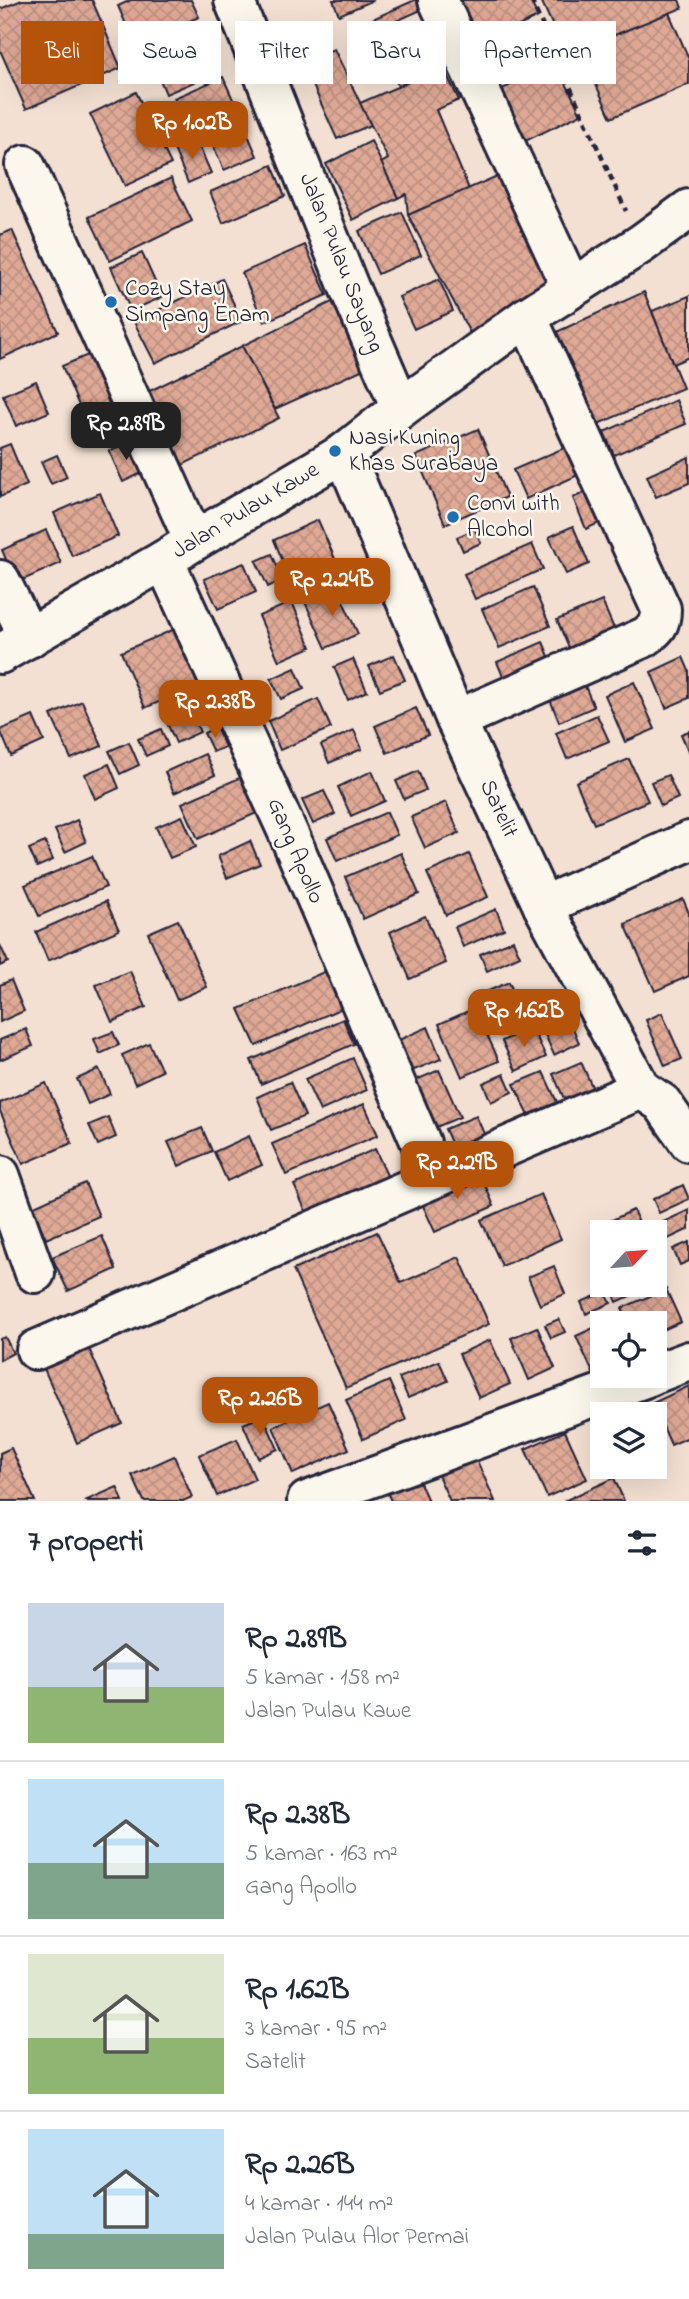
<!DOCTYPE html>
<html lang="id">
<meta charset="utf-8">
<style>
:root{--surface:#fff;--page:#f6f6f7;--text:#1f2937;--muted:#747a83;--line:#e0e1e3;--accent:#b45309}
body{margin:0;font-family:"Indie Flower",sans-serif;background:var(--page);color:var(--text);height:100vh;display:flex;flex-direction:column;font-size:26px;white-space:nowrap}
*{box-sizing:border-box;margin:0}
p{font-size:23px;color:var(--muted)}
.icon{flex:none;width:38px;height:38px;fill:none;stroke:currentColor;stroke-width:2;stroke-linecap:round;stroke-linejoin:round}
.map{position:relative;height:1501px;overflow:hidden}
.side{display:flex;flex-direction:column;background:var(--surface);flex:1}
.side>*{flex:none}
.top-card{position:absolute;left:21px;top:21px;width:648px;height:63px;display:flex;gap:14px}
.needle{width:46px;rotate:64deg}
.controls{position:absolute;left:590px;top:1220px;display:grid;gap:14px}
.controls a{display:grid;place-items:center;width:77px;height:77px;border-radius:0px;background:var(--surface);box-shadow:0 7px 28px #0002;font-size:35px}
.price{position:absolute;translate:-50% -60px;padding:0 16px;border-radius:14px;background:var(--accent);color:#fff;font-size:23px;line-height:46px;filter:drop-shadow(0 2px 4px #0008)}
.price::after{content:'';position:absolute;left:50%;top:42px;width:21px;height:16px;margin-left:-10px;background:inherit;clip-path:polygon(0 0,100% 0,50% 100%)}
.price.current{background:#222;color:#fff}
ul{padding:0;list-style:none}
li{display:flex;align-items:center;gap:21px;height:175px;padding:0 28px}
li+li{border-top:2px solid var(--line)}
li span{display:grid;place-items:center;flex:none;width:196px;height:140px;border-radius:0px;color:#555}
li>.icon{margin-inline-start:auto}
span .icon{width:84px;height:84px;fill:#fffc;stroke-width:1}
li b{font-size:30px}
h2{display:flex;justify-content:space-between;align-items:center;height:84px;padding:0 28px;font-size:30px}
.tag{padding:0 24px;border-radius:0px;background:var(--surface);box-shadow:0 7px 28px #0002;font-size:24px;line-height:63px}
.tag.current{background:var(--accent);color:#fff}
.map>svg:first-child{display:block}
.building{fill:url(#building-cross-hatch);stroke:#22223b;stroke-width:2}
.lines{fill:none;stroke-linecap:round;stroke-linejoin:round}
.street-casing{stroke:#22223b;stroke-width:44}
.secondary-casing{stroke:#22223b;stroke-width:44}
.path{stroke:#22223b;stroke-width:4.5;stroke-dasharray:7 5;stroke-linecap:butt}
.street{stroke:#fbf7ec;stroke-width:38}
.secondary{stroke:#fbf7ec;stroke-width:38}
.poi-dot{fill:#1f6fb2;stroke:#fbf7ec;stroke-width:2.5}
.labels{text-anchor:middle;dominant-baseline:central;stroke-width:5;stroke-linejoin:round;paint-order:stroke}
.street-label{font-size:23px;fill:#22223b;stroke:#fbf7ec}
.poi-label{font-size:23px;fill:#22223b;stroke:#fbf7ec;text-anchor:start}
</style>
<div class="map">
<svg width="689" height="1501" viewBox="0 0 689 1501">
<defs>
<pattern id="building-cross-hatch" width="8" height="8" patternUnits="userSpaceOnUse" patternTransform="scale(1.75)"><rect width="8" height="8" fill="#dfa996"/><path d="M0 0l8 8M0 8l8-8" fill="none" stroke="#bf9182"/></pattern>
</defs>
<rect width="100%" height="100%" fill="#f3e0d2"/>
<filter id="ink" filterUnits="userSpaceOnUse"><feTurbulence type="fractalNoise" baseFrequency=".0143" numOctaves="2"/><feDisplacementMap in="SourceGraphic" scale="14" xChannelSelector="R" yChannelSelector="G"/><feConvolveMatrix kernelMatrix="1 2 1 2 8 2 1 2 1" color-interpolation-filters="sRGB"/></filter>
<g filter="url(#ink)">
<g class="building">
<path d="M22,0H92L121,68L26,109L0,50V9Z"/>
<path d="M131,0H191L199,17L135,45L118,6Z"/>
<path d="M333,0H374L339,15Z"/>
<path d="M415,0H417L421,10L370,33L366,22Z"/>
<path d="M463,0H530L538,17L480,44L460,1Z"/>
<path d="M541,0H679L682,8L566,55Z"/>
<path d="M669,13L689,59V84L611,118L580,49Z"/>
<path d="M426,29L443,67L398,86L382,48Z"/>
<path d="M334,49L371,125L337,139L302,61Z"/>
<path d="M190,52L201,79L166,94L155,68Z"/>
<path d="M556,63L581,114L511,148L486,97Z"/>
<path d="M443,67L459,100L436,110L469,189L408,215L406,194L398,198L381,163L388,159L360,103Z"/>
<path d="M223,77L235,104L186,125L174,98Z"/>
<path d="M136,92L171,164L125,186L90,114Z"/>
<path d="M245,128L257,156L224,170L212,143Z"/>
<path d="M196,139L211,173L188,183L174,149Z"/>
<path d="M371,141L398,198L353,220L326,164Z"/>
<path d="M272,165L285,196L223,223L210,192Z"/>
<path d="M504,173L555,278L470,333L408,215Z"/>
<path d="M171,178L192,221L110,261L89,217Z"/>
<path d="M402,212L421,255L378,274L359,231Z"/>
<path d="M12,230L58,332L0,359V235Z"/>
<path d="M305,245L327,295L264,322L242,273Z"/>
<path d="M142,253L162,297L131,311L111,267Z"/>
<path d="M222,279L242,321L155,363L134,322Z"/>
<path d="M439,279L453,311L414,329L399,297Z"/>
<path d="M644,292L683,388L591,427L550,335Z"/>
<path d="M346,295L377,363L275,409L242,346Z"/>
<path d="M689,296V357L673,364L652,311Z"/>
<path d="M242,346L279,418L172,470L135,398Z"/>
<path d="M95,352L124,420L91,434L62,366Z"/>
<path d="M36,381L49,412L16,426L3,395Z"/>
<path d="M676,400L686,424L614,455L604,432Z"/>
<path d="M478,429L507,497L445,524L416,456Z"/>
<path d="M130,442L144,472L123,482L109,451Z"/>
<path d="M10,444L27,485L0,497V448Z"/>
<path d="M566,447L578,475L526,499L513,470Z"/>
<path d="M57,455L67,477L51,484L41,462Z"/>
<path d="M689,457V483L656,497L647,476Z"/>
<path d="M594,488L608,519L586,529L573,498Z"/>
<path d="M100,493L118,536L72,556L54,513Z"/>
<path d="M318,520L339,568L294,588L274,540Z"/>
<path d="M573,526L589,564L566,574L549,537Z"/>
<path d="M475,529L481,543L463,551L457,537Z"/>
<path d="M46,530L61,563L16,583L2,550Z"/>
<path d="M532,544L543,569L475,599L464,574Z"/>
<path d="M272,554L283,580L268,587L256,561Z"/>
<path d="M244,563L256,592L218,609L204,579Z"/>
<path d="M533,587L550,626L499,648L482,609Z"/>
<path d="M337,588L358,634L326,648L305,602Z"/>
<path d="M602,601L619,640L574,660L557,620Z"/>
<path d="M292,602L311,647L279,661L259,616Z"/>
<path d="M184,625L208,681L145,708L121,652Z"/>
<path d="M543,642L553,666L507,686L497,662Z"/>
<path d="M394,655L405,680L380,690L369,666Z"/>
<path d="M683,657L689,671V698L666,708L651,672Z"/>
<path d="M353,659L367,691L348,700L334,667Z"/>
<path d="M295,668L304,689L281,699L271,679Z"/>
<path d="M581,677L594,707L559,722L547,692Z"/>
<path d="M634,682L655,729L625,742L605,695Z"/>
<path d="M318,699L331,728L280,750L268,721Z"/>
<path d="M82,701L102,746L71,759L51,715Z"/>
<path d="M416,708L428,735L387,753L375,726Z"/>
<path d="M191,711L200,732L176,743L166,721Z"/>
<path d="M597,715L609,741L567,759L556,733Z"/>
<path d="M33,716L44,741L11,756L0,730Z"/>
<path d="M216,727L225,747L213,752L204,733Z"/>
<path d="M161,729L168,746L146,756L138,739Z"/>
<path d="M354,730L362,749L329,763L321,745Z"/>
<path d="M689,731V753L681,734Z"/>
<path d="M129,742L139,765L120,774L109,751Z"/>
<path d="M205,754L215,775L174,793L165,772Z"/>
<path d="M629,759L648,801L594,824L576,782Z"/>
<path d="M109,764L119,788L95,799L85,774Z"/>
<path d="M372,771L385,801L351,816L338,787Z"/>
<path d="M418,771L426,790L404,799L396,781Z"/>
<path d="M668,775L678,798L661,806L651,782Z"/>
<path d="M244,776L259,812L198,839L182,803Z"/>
<path d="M324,791L335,814L313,824L302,800Z"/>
<path d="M446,802L459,833L425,848L411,817Z"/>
<path d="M387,812L397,835L337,861L327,838Z"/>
<path d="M182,816L196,847L170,858L156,827Z"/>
<path d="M77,820L86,842L65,852L55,830Z"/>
<path d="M250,841L260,864L227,878L218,856Z"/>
<path d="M45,842L53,860L37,867L29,849Z"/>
<path d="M401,853L419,894L363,919L345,877Z"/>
<path d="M469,854L488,897L446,915L427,873Z"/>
<path d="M92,856L106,887L39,916L25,885Z"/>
<path d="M683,899L689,913V976L655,991L625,924Z"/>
<path d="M106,901L119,930L48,961L36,932Z"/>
<path d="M496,909L504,929L463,947L455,927Z"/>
<path d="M425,916L446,963L410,979L390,932Z"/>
<path d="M178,920L207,987L177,1000L148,933Z"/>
<path d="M513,940L520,956L487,971L480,954Z"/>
<path d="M0,945L8,962L0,966Z"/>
<path d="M333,968L349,1005L256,1046L239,1009Z"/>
<path d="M130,971L146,1007L112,1022L96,985Z"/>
<path d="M11,980L24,1011L0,1022V985Z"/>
<path d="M509,982L527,1023L500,1036L481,994Z"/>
<path d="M475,1008L499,1061L462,1077L439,1024Z"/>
<path d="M662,1013L682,1059L665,1066L646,1020Z"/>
<path d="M569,1018L579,1043L554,1055L543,1030Z"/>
<path d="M343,1019L354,1044L261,1084L251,1060Z"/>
<path d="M428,1027L441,1059L407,1073L394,1042Z"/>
<path d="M532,1027L546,1057L516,1071L502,1041Z"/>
<path d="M26,1029L33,1046L0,1060V1040Z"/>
<path d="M113,1032L119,1045L100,1054L94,1039Z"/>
<path d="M149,1043L162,1071L135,1084L122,1055Z"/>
<path d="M353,1058L367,1090L320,1111L305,1079Z"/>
<path d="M581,1062L594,1091L566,1103L553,1074Z"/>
<path d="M99,1069L110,1094L88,1104L77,1079Z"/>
<path d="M439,1070L460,1117L427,1131L407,1084Z"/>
<path d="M543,1072L558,1104L529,1116L514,1084Z"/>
<path d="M504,1074L512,1092L491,1102L483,1083Z"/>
<path d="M290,1082L305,1116L271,1130L257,1097Z"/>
<path d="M46,1083L72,1143L23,1164L0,1111V1103Z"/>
<path d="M364,1104L378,1135L286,1175L272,1144Z"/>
<path d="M476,1116L487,1140L456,1154L445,1129Z"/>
<path d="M108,1117L116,1137L98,1145L89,1125Z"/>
<path d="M202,1128L212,1151L179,1166L168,1142Z"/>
<path d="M249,1136L262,1165L227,1181L214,1152Z"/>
<path d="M375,1149L390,1182L309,1218L294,1185Z"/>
<path d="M479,1171L494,1206L435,1232L419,1197Z"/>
<path d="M85,1183L99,1216L46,1239L32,1207Z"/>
<path d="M683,1185L689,1199L659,1213L653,1199Z"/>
<path d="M541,1194L561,1239L502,1266L481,1220Z"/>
<path d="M633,1210L640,1225L625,1232H615L610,1221Z"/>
<path d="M689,1210V1229L666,1240L659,1224Z"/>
<path d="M377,1232L401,1283L459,1257L489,1324L346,1388L293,1270Z"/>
<path d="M102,1236L116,1269L68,1291L52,1257Z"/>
<path d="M689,1242V1261L680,1265L673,1249Z"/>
<path d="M554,1266L565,1294L540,1305L528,1277Z"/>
<path d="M629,1284H635L639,1292L617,1302L613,1292Z"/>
<path d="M666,1289L681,1322L654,1334V1323H628L622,1308Z"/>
<path d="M605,1292L611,1303L586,1314L581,1302Z"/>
<path d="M559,1319L565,1332L551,1338L545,1325Z"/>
<path d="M602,1324V1372L594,1375L576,1336Z"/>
<path d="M537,1327L555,1368L529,1380L511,1338Z"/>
<path d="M5,1337L13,1353L0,1360V1339Z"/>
<path d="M490,1340L510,1384L479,1398L459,1354Z"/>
<path d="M86,1342L122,1423L77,1443L41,1362Z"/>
<path d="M439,1361L448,1381L408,1398L399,1378Z"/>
<path d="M389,1381L406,1420L363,1439L346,1400Z"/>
<path d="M689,1386V1437L671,1445L653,1403Z"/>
<path d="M328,1402L349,1449L293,1474L273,1427Z"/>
<path d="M263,1416L278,1449L258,1458L243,1424Z"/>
<path d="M565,1431L587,1479L547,1497L525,1449Z"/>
<path d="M237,1439L255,1479L217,1496L199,1455Z"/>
<path d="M11,1448L35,1501H0V1453Z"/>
<path d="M473,1452L495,1501H450L435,1469Z"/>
<path d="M174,1456L192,1497L183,1501H144L132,1475Z"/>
<path d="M417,1476L428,1501H391L386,1490Z"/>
<path d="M614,1478L624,1501H564Z"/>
<path d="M117,1487L123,1501H85Z"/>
</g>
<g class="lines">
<g class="street-casing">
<g id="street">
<path d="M234,0L348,285L401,408"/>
<path d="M438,0L571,287"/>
<path d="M25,165L194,541"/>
<path d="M344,453L456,720L543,906L641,1089L662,1103L689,1142"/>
<path d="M164,560L290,837L421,1143"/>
<path d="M0,580L29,638"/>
<path d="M456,720L645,637C657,628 661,624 661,609L527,317"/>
<path d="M543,906L689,841"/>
<path d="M0,1175L35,1273"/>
<path d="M36,1350L641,1089"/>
<path d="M654,1374L689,1361"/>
<path d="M307,1501L650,1376"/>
</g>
</g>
<g class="secondary-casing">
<path id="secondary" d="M0,654L164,560L194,541L344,453L401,408L527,317L641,244L689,209"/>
</g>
<path class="path" d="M531,0L626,211"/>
<use href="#street" class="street"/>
<use href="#secondary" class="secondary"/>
</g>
</g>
<g class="poi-dot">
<circle cx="111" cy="302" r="7"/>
<circle cx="335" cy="451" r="7"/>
<circle cx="453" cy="517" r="7"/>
</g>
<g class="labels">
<g class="street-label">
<text transform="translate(341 263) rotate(68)">Jalan Pulau Sayang</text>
<text transform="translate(246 511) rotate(-31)">Jalan Pulau Kawe</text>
<text transform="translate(498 809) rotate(65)">Satelit</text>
<text transform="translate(295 851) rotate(67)">Gang Apollo</text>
</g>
<g class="poi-label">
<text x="125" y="289">Cozy Stay<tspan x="125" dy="26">Simpang Enam</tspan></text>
<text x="349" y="438">Nasi Kuning<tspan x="349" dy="26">Khas Surabaya</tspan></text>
<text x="467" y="504">Convi with<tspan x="467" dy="26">Alcohol</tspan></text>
</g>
</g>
</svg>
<div class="controls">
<a><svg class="needle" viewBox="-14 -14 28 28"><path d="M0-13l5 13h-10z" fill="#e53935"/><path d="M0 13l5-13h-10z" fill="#747a83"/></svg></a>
<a><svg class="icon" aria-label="locate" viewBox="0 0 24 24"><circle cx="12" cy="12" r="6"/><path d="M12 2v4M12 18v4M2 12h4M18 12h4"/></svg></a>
<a><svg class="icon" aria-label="layers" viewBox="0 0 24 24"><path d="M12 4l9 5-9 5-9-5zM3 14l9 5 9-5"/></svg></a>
</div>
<b class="price" style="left:192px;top:161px">Rp 1.02B</b>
<b class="price current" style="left:126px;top:462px">Rp 2.89B</b>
<b class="price" style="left:332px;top:618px">Rp 2.24B</b>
<b class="price" style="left:215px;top:740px">Rp 2.38B</b>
<b class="price" style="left:524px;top:1049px">Rp 1.62B</b>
<b class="price" style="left:457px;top:1201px">Rp 2.29B</b>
<b class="price" style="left:260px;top:1437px">Rp 2.26B</b>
<div class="top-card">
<a class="tag current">Beli</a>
<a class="tag">Sewa</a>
<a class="tag">Filter</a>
<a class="tag">Baru</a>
<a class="tag">Apartemen</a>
</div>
</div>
<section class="side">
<h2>7 properti<svg class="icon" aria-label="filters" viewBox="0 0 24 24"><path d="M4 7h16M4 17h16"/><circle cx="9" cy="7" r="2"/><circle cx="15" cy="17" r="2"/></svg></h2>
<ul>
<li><span style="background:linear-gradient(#c9d6e8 60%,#8fb573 0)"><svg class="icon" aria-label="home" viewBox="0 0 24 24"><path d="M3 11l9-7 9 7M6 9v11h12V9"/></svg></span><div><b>Rp 2.89B</b><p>5 kamar · 158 m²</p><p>Jalan Pulau Kawe</p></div></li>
<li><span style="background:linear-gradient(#bfe0f5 60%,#7fa58c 0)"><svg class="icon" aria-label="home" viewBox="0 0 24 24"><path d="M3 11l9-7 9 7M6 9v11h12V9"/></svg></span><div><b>Rp 2.38B</b><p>5 kamar · 163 m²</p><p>Gang Apollo</p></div></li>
<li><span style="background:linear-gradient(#dfe7d0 60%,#8fb573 0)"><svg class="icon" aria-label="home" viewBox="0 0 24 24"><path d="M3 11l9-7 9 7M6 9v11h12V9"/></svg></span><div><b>Rp 1.62B</b><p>3 kamar · 95 m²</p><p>Satelit</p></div></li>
<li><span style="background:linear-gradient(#bfe0f5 75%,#7fa58c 0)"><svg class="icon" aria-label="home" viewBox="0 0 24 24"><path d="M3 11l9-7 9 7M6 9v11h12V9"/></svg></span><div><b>Rp 2.26B</b><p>4 kamar · 144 m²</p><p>Jalan Pulau Alor Permai</p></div></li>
</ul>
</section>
